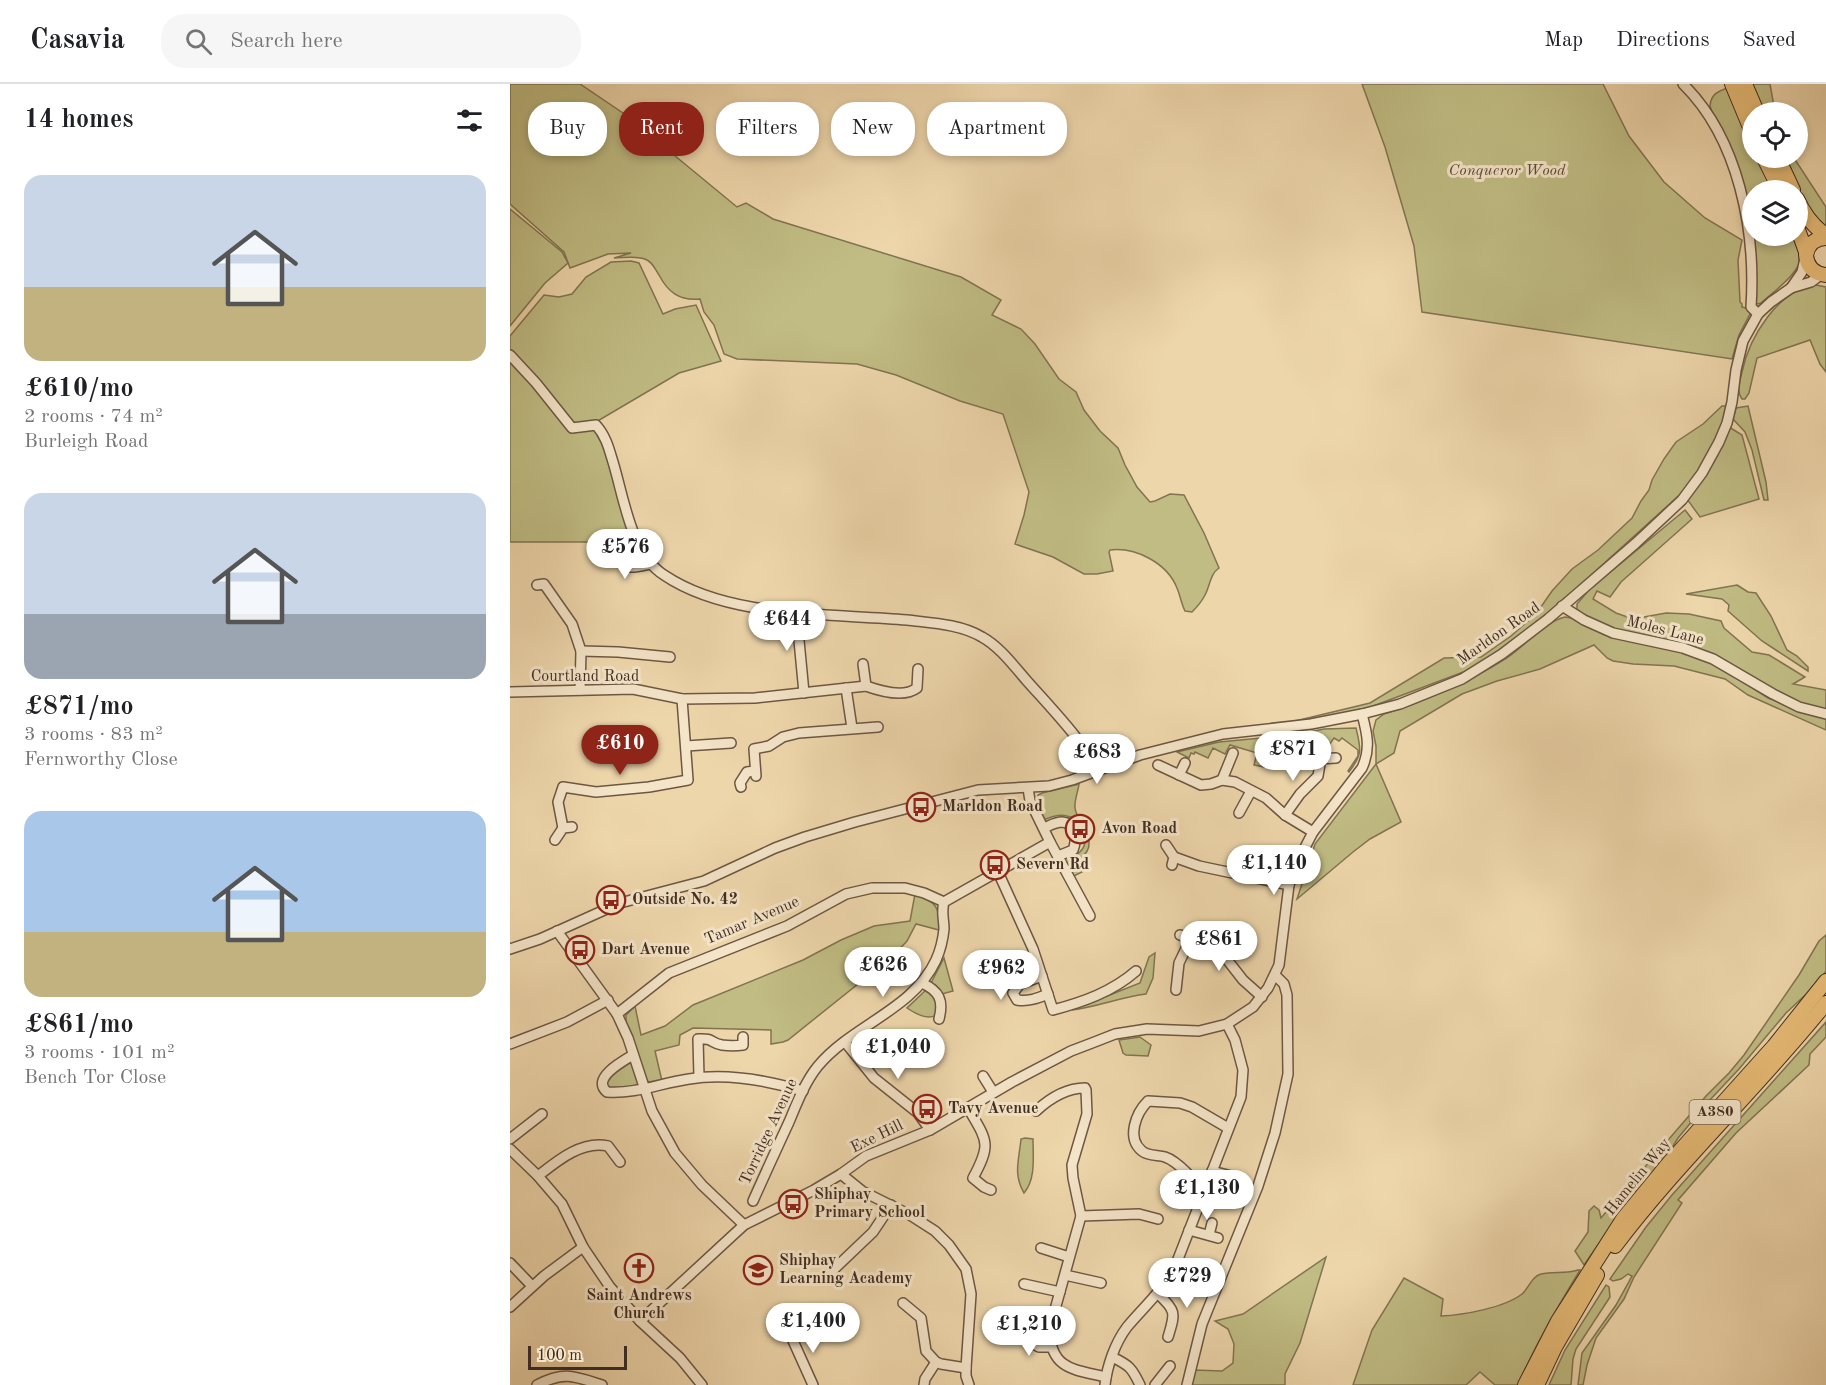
<!DOCTYPE html>
<meta charset="utf-8">
<style>
:root{--surface:#fff;--page:#f6f6f6;--text:#202124;--muted:#757577;--line:#e0e0e0;--accent:#8f2418}
body{margin:0;font-family:"Old Standard TT",serif;background:var(--page);color:var(--text);height:100vh;display:flex;flex-direction:column;font-size:22px;white-space:nowrap}
*{box-sizing:border-box;margin:0}
p{font-size:20px;color:var(--muted)}
.icon{flex:none;width:33px;height:33px;fill:none;stroke:currentColor;stroke-width:2;stroke-linecap:round;stroke-linejoin:round}
.map{position:relative;flex:1;overflow:hidden}
.details{display:flex;flex-direction:column;background:var(--surface);width:510px}
.details>*{flex:none}
.banner{position:absolute;left:18px;top:18px;width:570px;height:54px;display:flex;gap:12px}
.tools{position:absolute;left:1232px;top:18px;display:grid;gap:12px}
.tools a{display:grid;place-items:center;width:66px;height:66px;border-radius:50%;background:var(--surface);box-shadow:0 3px 9px #0003;font-size:30px}
.scale{position:absolute;left:18px;bottom:15px;width:99px;box-sizing:border-box;padding-left:6px;border:3px solid #422d22;border-top:0;font-size:16px;line-height:21px;white-space:nowrap;color:#422d22;-webkit-text-stroke:4px #f4e4c8;paint-order:stroke}
.price{position:absolute;translate:-50% -51px;padding:0 14px;border-radius:21px;background:#fff;color:#222;font-size:20px;line-height:39px;filter:drop-shadow(0 2px 3px #0008)}
.price::after{content:'';position:absolute;left:50%;top:36px;width:18px;height:14px;margin-left:-9px;background:inherit;clip-path:polygon(0 0,100% 0,50% 100%)}
.price.current{background:var(--accent);color:#fff}
ul{padding:0;list-style:none}
li{display:grid;align-content:center;gap:12px;height:318px;padding:0 24px}
li span{display:grid;place-items:center;height:186px;border-radius:18px;color:#555}
li>.icon{margin-inline-start:auto}
span .icon{width:108px;height:108px;fill:#fffc;stroke-width:1}
li b{font-size:26px}
h2{display:flex;justify-content:space-between;align-items:center;height:72px;padding:0 24px;font-size:26px}
.pill{padding:0 21px;border-radius:24px;background:var(--surface);box-shadow:0 3px 9px #0003;font-size:21px;line-height:54px}
.pill.current{background:var(--accent);color:#fff}
header{display:flex;align-items:center;gap:36px;box-sizing:border-box;height:84px;padding:0 30px;background:var(--surface);border-bottom:2px solid var(--line)}
header strong{font-size:28px}
nav{display:flex;gap:33px;margin-inline-start:auto;font-size:21px}
.search{width:420px;height:54px;background:var(--page);display:flex;align-items:center;gap:15px;box-sizing:border-box;padding:0 21px;border-radius:24px;color:var(--muted);font-size:22px}
main{display:flex;flex:1;min-height:0}
.map>svg:first-child{display:block}
.green{fill:#c0bc83;stroke:#817452;stroke-width:1.5}
.lines{fill:none;stroke-linecap:round;stroke-linejoin:round}
.minor-casing{stroke:#6d5744;stroke-width:12}
.highway-casing{stroke:#422d22;stroke-width:16}
.minor{stroke:#f4e4c8;stroke-width:9}
.highway{stroke:#e7bb76;stroke-width:14}
.labels{text-anchor:middle;dominant-baseline:central;stroke-width:6;stroke-linejoin:round;paint-order:stroke}
.shield{fill:#f4e4c8;stroke:#776454;stroke-width:1.5}
.shield-label{font-size:15px;font-weight:bold;fill:#422d22}
.park-label{font-size:16px;font-style:italic;fill:#5b4a35;stroke:#f4e4c8}
.street-label{font-size:16px;fill:#422d22;stroke:#f4e4c8}
.poi-label{font-size:16px;font-weight:bold;fill:#422d22;stroke:#f4e4c8;text-anchor:start}
</style>
<header>
<strong>Casavia</strong>
<div class="search"><svg class="icon" aria-label="search" viewBox="0 0 24 24"><circle cx="10" cy="10" r="6"/><path d="M15 15l6 6"/></svg>Search here</div>
<nav><a>Map</a><a>Directions</a><a>Saved</a></nav>
</header>
<main>
<section class="details">
<h2>14 homes<svg class="icon" aria-label="filters" viewBox="0 0 24 24"><path d="M4 7h16M4 17h16"/><circle cx="9" cy="7" r="2"/><circle cx="15" cy="17" r="2"/></svg></h2>
<ul>
<li><span style="background:linear-gradient(#c9d6e8 60%,#c2b280 0)"><svg class="icon" aria-label="home" viewBox="0 0 24 24"><path d="M3 11l9-7 9 7M6 9v11h12V9"/></svg></span><div><b>£610/mo</b><p>2 rooms · 74 m²</p><p>Burleigh Road</p></div></li>
<li><span style="background:linear-gradient(#c9d6e8 65%,#9aa5b1 0)"><svg class="icon" aria-label="home" viewBox="0 0 24 24"><path d="M3 11l9-7 9 7M6 9v11h12V9"/></svg></span><div><b>£871/mo</b><p>3 rooms · 83 m²</p><p>Fernworthy Close</p></div></li>
<li><span style="background:linear-gradient(#a9c7e8 65%,#c2b280 0)"><svg class="icon" aria-label="home" viewBox="0 0 24 24"><path d="M3 11l9-7 9 7M6 9v11h12V9"/></svg></span><div><b>£861/mo</b><p>3 rooms · 101 m²</p><p>Bench Tor Close</p></div></li>
</ul>
</section>
<div class="map">
<svg width="1316" height="1301" viewBox="0 0 1316 1301">
<rect width="100%" height="100%" fill="#eed6ab"/>
<filter id="stains"><feTurbulence type="fractalNoise" baseFrequency=".00333" numOctaves="4"/><feColorMatrix values="0 0 0 0 .2 0 0 0 0 .09 0 0 0 0 .02 0 0 0 .5 -.17"/></filter>
<radialGradient id="worn" r=".72"><stop offset=".6" stop-color="#630" stop-opacity="0"/><stop offset="1" stop-color="#630" stop-opacity=".3"/></radialGradient>
<g class="green">
<path d="M0,0H70L113,29L227,123L236,119L263,135L451,193L491,216L482,231L511,245L525,260L549,295L566,308L574,326L590,347L608,364L615,381L627,403L640,418L645,417L660,410L674,411L694,449L709,484C700,490 700,502 695,511C692,517 687,523 682,528L675,527C671,519 670,511 667,504C657,479 626,463 600,466L599,468L603,487L587,490H574L543,473L505,460L514,431L519,408L493,330L450,317L386,291L347,280L227,275L214,270L204,241L194,228L190,215C169,217 158,208 149,191C145,185 143,179 137,176C128,171 114,174 104,174L121,169L98,170L60,184L54,168L0,120Z"/>
<path d="M852,0H1093L1119,52L1154,98L1195,134L1232,156L1228,176L1230,218L1232,220V223L1239,225L1241,228L1229,251L1222,275L912,228L904,162L875,63Z"/>
<path d="M1241,0H1260L1265,28H1252Z"/>
<path d="M1220,3L1242,54V74H1251L1266,106H1242V148L1200,22C1201,9 1209,7 1220,3Z"/>
<path d="M1272,74H1284L1316,123V149L1299,129Z"/>
<path d="M0,125L52,168L58,179L35,199L0,242Z"/>
<path d="M1242,152H1287C1288,158 1291,165 1291,171C1292,188 1263,208 1251,219L1248,220L1245,218L1246,177Z"/>
<path d="M121,177L129,179L153,230L165,225L186,221L211,277L169,289L86,338L62,340L0,265V252L34,211L49,213L62,210L76,193L101,178Z"/>
<path d="M1306,201L1316,203V288L1310,280L1300,256L1247,274L1239,309L1235,315H1232C1226,307 1230,297 1232,288C1239,254 1268,205 1306,201Z"/>
<path d="M0,271L61,344L86,341L128,458H0Z"/>
<path d="M1212,322H1218C1210,352 1194,381 1175,406L1038,530L979,575L956,587L858,624L798,638H781L860,619L934,574L971,573L1001,552L1026,530L1042,507L1062,485L1088,466L1122,434L1131,417L1139,406L1142,396L1154,375L1166,358L1193,340Z"/>
<path d="M1238,322L1256,398L1258,416H1254L1242,366L1235,348L1223,335L1226,324Z"/>
<path d="M1219,343L1232,351L1249,415L1190,433L1177,415Z"/>
<path d="M1175,426L1182,435L1111,498L1100,513L1087,507L1083,515L1106,529L1123,535L1156,529L1179,530L1211,537L1214,544L1242,568L1259,571L1295,593L1283,600L1316,606V627L1281,616L1234,589L1104,546L1071,529L1067,525V520L1079,506Z"/>
<path d="M1227,501L1238,508L1246,509L1261,532L1277,566L1287,572L1298,583V587L1252,557L1218,527L1219,521L1212,515L1176,510Z"/>
<path d="M1055,533L1061,534L1095,551L1176,569L1207,581L1258,614L1288,626L1316,633V646L1238,611L1215,595L1164,582L1123,580L1103,577L1097,574L1084,561L1030,585L987,597L952,610L890,647L884,669L866,680L891,738L860,755L843,768L787,815L805,760L866,680V662L863,647L866,636L874,630C911,619 962,596 995,575C1013,564 1036,537 1055,533Z"/>
<path d="M846,644C851,665 853,670 839,688L838,687L848,672V666L832,654L829,657L824,654L819,661H815L814,653L769,656V671H754V683L744,681L747,669L720,661L715,670L703,664L698,674L685,668L684,670L681,669L679,674L667,668L709,658L785,651L814,645Z"/>
<path d="M569,700C568,708 564,717 565,724C567,740 593,760 569,775L573,782L570,784L572,788L562,793L554,774L558,771L561,775C565,772 572,768 574,762C578,750 569,734 557,732C548,730 541,733 533,736L525,719L528,711L532,709Z"/>
<path d="M405,810C426,817 431,825 429,846L406,840L397,857L383,872L278,956L273,958L261,960V946L183,944L170,951L169,961L145,967L152,997L141,999L135,996L116,938V931L125,922L131,951L155,942L183,921L293,876L331,856L364,842L400,837Z"/>
<path d="M1316,851V887L1306,901L1276,929L1229,985L1198,1018L1168,1054L1155,1075L1108,1132L1074,1181L1065,1167L1078,1148L1079,1127L1084,1122L1089,1126L1091,1134L1196,1012L1219,989L1234,971L1289,891L1309,857Z"/>
<path d="M645,869L643,894L636,910C611,913 587,923 562,926L630,899L639,873Z"/>
<path d="M434,874L443,907L432,910L421,899Z"/>
<path d="M417,905L427,916L428,930C418,937 406,930 397,924Z"/>
<path d="M1316,938V953L1300,970L1299,981L1226,1049L1168,1116L1172,1119L1124,1193L1114,1215L1086,1254L1077,1281L1073,1301H1068L1072,1269L1106,1221L1122,1192L1118,1190L1111,1195L1103,1197L1100,1195L1136,1143L1162,1111Z"/>
<path d="M630,953L641,961L638,972L616,971L613,969L609,956Z"/>
<path d="M123,971L133,1005L97,1008L92,994Z"/>
<path d="M515,1054L523,1055C523,1073 526,1095 514,1109C503,1090 509,1076 511,1055Z"/>
<path d="M816,1173L790,1259L775,1290V1301H681L685,1286L712,1287L723,1279L724,1260L718,1245L705,1237L733,1230Z"/>
<path d="M1068,1186H1070C1047,1224 1025,1261 1008,1301H985L970,1288L956,1301H843L862,1246L894,1194L933,1215L931,1232C953,1231 994,1224 1012,1210C1019,1204 1021,1193 1031,1190C1043,1187 1056,1190 1068,1186Z"/>
<path d="M1096,1201L1099,1203L1100,1213L1066,1265L1063,1275L1061,1301H1039L1055,1266Z"/>
</g>
<g class="lines">
<g class="minor-casing">
<g id="minor">
<path d="M1173,0C1229,55 1246,147 1241,223L1248,230"/>
<path d="M1281,204L1292,188L1295,174"/>
<path d="M0,271L26,299L62,344L86,341C96,352 99,365 103,378C114,414 121,470 154,491C219,535 321,529 397,536C421,539 450,540 472,553C490,563 503,581 517,597C533,615 550,633 565,652C573,662 579,675 585,687"/>
<path d="M105,471C115,487 122,484 140,480"/>
<path d="M27,501L34,500L62,540L71,567L70,606"/>
<path d="M1052,522L1074,536L1103,549L1173,564L1203,575L1263,610L1289,623L1316,630"/>
<path d="M291,528L288,546L294,609"/>
<path d="M71,567L108,568L160,573"/>
<path d="M353,580L356,602"/>
<path d="M336,604L342,644"/>
<path d="M0,608L123,605L172,615L245,614L356,602C370,607 394,614 407,604L408,585"/>
<path d="M176,662L221,659"/>
<path d="M774,677L826,674"/>
<path d="M648,681L691,701L701,700L712,696L725,698L756,714L775,731L803,748"/>
<path d="M669,691L675,679"/>
<path d="M246,692L244,665L259,662L273,653L289,649L368,643"/>
<path d="M712,696L723,669"/>
<path d="M231,703L230,699L237,688L245,687"/>
<path d="M518,704L520,717L540,758L580,832"/>
<path d="M729,729L741,707"/>
<path d="M775,731L790,710L808,692L811,674"/>
<path d="M53,744L48,718L53,703L86,708L139,703L178,696L172,615"/>
<path d="M534,744C539,742 545,738 552,738C566,739 567,756 563,766L548,772"/>
<path d="M45,756L53,744L62,743"/>
<path d="M656,761L664,773"/>
<path d="M662,781L664,773L689,782L779,801"/>
<path d="M488,788L523,865L543,926C573,918 602,908 626,887"/>
<path d="M47,847L107,930L118,954L142,1027L165,1069L192,1101L234,1141"/>
<path d="M670,851L705,863L715,873L733,896L752,913"/>
<path d="M0,865L30,855L110,819L194,797L265,764L295,753L345,738L468,706L539,702L562,696L630,671L713,650L801,640L852,630L890,620L952,595L992,570L1038,535L1126,459L1172,416L1192,389L1209,358L1217,339L1222,318L1226,286L1233,257L1248,230L1261,218L1281,204L1301,198L1312,190"/>
<path d="M532,892L510,900L503,909L507,916C518,918 528,914 538,910"/>
<path d="M412,899C429,907 434,916 429,935"/>
<path d="M666,906L669,879L681,854"/>
<path d="M107,930L159,889L277,842L336,810L362,804H395L414,809L434,818"/>
<path d="M335,958L364,994L408,1029L420,1046"/>
<path d="M0,960L57,938L98,916"/>
<path d="M123,971C111,978 81,995 97,1008C126,1010 151,999 179,995C216,989 256,996 293,1007"/>
<path d="M473,992L483,1008"/>
<path d="M189,993L188,955C204,954 200,959 212,961C219,962 226,962 233,961V953"/>
<path d="M458,1024C477,1057 482,1059 463,1094L474,1103L481,1106"/>
<path d="M526,1027C539,1015 556,1004 575,1004L576,1006L577,1030L562,1081L563,1094L571,1132L539,1247C542,1286 563,1285 596,1293"/>
<path d="M0,1055L32,1030"/>
<path d="M0,1065L28,1092L52,1120L73,1163L100,1203L130,1237L170,1274L192,1301"/>
<path d="M702,1087L729,1094"/>
<path d="M677,1089C671,1083 664,1076 655,1073C648,1071 638,1072 632,1067C616,1054 626,1029 638,1017L670,1019L682,1023L718,1044"/>
<path d="M331,1090L352,1107L400,1131L425,1147L439,1161L456,1185L461,1210L456,1284V1292L459,1301"/>
<path d="M28,1092C47,1077 72,1056 98,1062L110,1078"/>
<path d="M243,1117C255,1090 267,1064 279,1038C287,1019 295,998 308,982C342,941 403,926 426,876C430,867 433,855 434,845C434,835 431,828 434,818L540,758"/>
<path d="M571,1132L629,1130L648,1135"/>
<path d="M679,1146L708,1154"/>
<path d="M699,1151L702,1139"/>
<path d="M531,1164L559,1173"/>
<path d="M0,1179L22,1202"/>
<path d="M320,1189L363,1148L381,1121"/>
<path d="M555,1191L591,1199"/>
<path d="M514,1200L550,1208"/>
<path d="M648,1210C667,1227 665,1230 658,1253"/>
<path d="M393,1219L411,1234L416,1267L426,1278"/>
<path d="M0,1223L34,1192L73,1163"/>
<path d="M130,1237L234,1141L304,1106L331,1090L356,1072L420,1046L502,998L561,967L582,959L605,950L637,945L689,947L717,940L743,923L758,904L769,881L779,801L788,777L803,748L852,684C861,665 857,649 852,630"/>
<path d="M280,1250L303,1301"/>
<path d="M506,1251L529,1263H540"/>
<path d="M602,1273C619,1281 622,1284 630,1301"/>
<path d="M27,1301C54,1287 64,1292 92,1301"/>
<path d="M414,1301L415,1295L426,1278L431,1280L456,1284"/>
<path d="M595,1301C597,1282 605,1259 617,1243C633,1224 649,1210 663,1188L731,1013L733,986L725,956L717,940"/>
<path d="M645,1301L660,1282"/>
<path d="M677,1301L692,1240L748,1102L765,1049L778,990L777,911L774,900L765,891"/>
</g>
</g>
<g class="highway-casing">
<g id="highway">
<path d="M1222,0L1242,48"/>
<path d="M1235,0L1247,28"/>
<path d="M1254,74L1270,106"/>
<path d="M1268,74L1283,106"/>
<path d="M1287,115C1294,130 1302,142 1316,151"/>
<path d="M1287,143L1296,168"/>
<path d="M1316,154C1305,154 1298,160 1296,171C1297,183 1304,190 1316,191"/>
<path d="M1105,1162C1170,1076 1249,1003 1316,919"/>
<path d="M1015,1301L1048,1237L1113,1135L1159,1079L1264,962L1316,897"/>
<path d="M1027,1301L1045,1263L1087,1191"/>
</g>
</g>
<use href="#minor" class="minor"/>
<use href="#highway" class="highway"/>
</g>
<defs>
<g id="bus-ring" transform="scale(1.5)"><circle r="9.5" fill="#f4e4c8" stroke="#8f2418" stroke-width="1.5"/><path d="M-5-6H5V4H4V6H2V4H-2V6H-4V4H-5ZM-3.5-4V0h7V-4ZM-3.5 1.2v1.5H-2V1.2ZM2 1.2v1.5H3.5V1.2Z" fill="#8f2418"/></g>
<g id="church-ring" transform="scale(1.5)"><circle r="9.5" fill="#f4e4c8" stroke="#8f2418" stroke-width="1.5"/><path d="M-1.2-6h2.4v3.5h3.3v2.4h-3.3V6h-2.4V-.1h-3.3v-2.4h3.3Z" fill="#8f2418"/></g>
<g id="school-ring" transform="scale(1.5)"><circle r="9.5" fill="#f4e4c8" stroke="#8f2418" stroke-width="1.5"/><path d="M0-5L7-2L0 1L-7-2ZM-4 1L0 2.5L4 1V4Q0 6-4 4Z" fill="#8f2418"/></g>
</defs>
<g fill-rule="evenodd">
<use href="#bus-ring" x="411" y="723"/>
<use href="#bus-ring" x="570" y="745"/>
<use href="#bus-ring" x="485" y="781"/>
<use href="#bus-ring" x="101" y="816"/>
<use href="#bus-ring" x="70" y="866"/>
<use href="#bus-ring" x="417" y="1025"/>
<use href="#bus-ring" x="283" y="1120"/>
<use href="#church-ring" x="129" y="1184"/>
<use href="#school-ring" x="248" y="1186"/>
</g>
<g class="labels">
<rect class="shield" x="1179.5" y="1016" width="51" height="24" rx="4.5"/>
<g class="shield-label">
<text x="1205" y="1028">A380</text>
</g>
<g class="park-label">
<text x="997" y="87">Conqueror Wood</text>
</g>
<g class="street-label">
<text transform="translate(1155 547) rotate(14)">Moles Lane</text>
<text transform="translate(989 550) rotate(-35)">Marldon Road</text>
<text x="75" y="593">Courtland Road</text>
<text transform="translate(242 837) rotate(-23)">Tamar Avenue</text>
<text transform="translate(259 1048) rotate(-65)">Torridge Avenue</text>
<text transform="translate(367 1053) rotate(-26)">Exe Hill</text>
<text transform="translate(1128 1093) rotate(-51)">Hamelin Way</text>
</g>
<g class="poi-label">
<text x="432" y="723">Marldon Road</text>
<text x="591" y="745">Avon Road</text>
<text x="506" y="781">Severn Rd</text>
<text x="122" y="816">Outside No. 42</text>
<text x="91" y="866">Dart Avenue</text>
<text x="438" y="1025">Tavy Avenue</text>
<text x="304" y="1111">Shiphay<tspan x="304" dy="18">Primary School</tspan></text>
<text x="269" y="1177">Shiphay<tspan x="269" dy="18">Learning Academy</tspan></text>
<text x="129" y="1212" text-anchor="middle">Saint Andrews<tspan x="129" dy="18">Church</tspan></text>
</g>
</g>
<rect width="100%" height="100%" filter="url(#stains)"/>
<rect width="100%" height="100%" fill="url(#worn)"/>
</svg>
<div class="tools">
<a><svg class="icon" aria-label="locate" viewBox="0 0 24 24"><circle cx="12" cy="12" r="6"/><path d="M12 2v4M12 18v4M2 12h4M18 12h4"/></svg></a>
<a><svg class="icon" aria-label="layers" viewBox="0 0 24 24"><path d="M12 4l9 5-9 5-9-5zM3 14l9 5 9-5"/></svg></a>
</div>
<div class="scale">100 m</div>
<b class="price" style="left:115px;top:496px">£576</b>
<b class="price" style="left:277px;top:568px">£644</b>
<b class="price current" style="left:110px;top:692px">£610</b>
<b class="price" style="left:783px;top:698px">£871</b>
<b class="price" style="left:587px;top:701px">£683</b>
<b class="price" style="left:764px;top:812px">£1,140</b>
<b class="price" style="left:709px;top:888px">£861</b>
<b class="price" style="left:373px;top:914px">£626</b>
<b class="price" style="left:491px;top:917px">£962</b>
<b class="price" style="left:388px;top:996px">£1,040</b>
<b class="price" style="left:697px;top:1137px">£1,130</b>
<b class="price" style="left:677px;top:1225px">£729</b>
<b class="price" style="left:303px;top:1270px">£1,400</b>
<b class="price" style="left:519px;top:1273px">£1,210</b>
<div class="banner">
<a class="pill">Buy</a>
<a class="pill current">Rent</a>
<a class="pill">Filters</a>
<a class="pill">New</a>
<a class="pill">Apartment</a>
</div>
</div>
</main>
